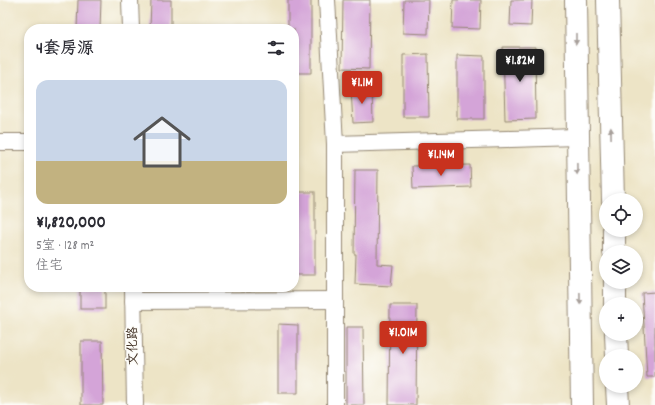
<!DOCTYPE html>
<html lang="zh">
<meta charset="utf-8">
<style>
:root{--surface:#fff;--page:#f2f2f3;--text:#2b2b33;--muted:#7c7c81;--accent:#c8321e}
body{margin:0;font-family:Dekko,"LXGW WenKai TC",sans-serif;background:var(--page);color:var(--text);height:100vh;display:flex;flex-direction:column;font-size:15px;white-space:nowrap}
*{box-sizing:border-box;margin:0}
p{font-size:13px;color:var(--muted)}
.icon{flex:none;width:22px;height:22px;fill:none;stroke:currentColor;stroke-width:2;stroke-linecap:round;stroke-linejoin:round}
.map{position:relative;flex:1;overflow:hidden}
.panel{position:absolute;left:24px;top:24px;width:275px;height:268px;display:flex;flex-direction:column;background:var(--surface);border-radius:16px;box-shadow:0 2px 6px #0003}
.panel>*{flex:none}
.tools{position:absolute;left:599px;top:193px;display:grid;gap:8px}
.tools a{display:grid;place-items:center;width:44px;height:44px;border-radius:50%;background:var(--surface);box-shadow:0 2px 6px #0003;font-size:20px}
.price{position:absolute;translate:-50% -34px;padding:0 9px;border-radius:4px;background:var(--accent);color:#fff;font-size:13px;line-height:26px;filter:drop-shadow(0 1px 2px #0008)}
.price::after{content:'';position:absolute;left:50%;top:24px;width:12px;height:9px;margin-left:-6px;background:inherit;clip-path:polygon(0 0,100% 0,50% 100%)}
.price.active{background:#222;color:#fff}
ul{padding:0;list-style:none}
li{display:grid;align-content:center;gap:8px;height:212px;padding:0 12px}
li span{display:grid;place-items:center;height:124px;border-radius:12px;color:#555}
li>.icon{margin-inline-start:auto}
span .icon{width:72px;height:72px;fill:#fffc;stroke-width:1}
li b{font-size:17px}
h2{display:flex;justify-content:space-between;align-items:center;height:48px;padding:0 12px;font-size:17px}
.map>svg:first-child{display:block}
.building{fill:#d4a4d8}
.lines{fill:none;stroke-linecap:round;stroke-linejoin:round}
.minor-casing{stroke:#948772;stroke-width:18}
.highway-casing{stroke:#948772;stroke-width:24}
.minor{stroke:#fff;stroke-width:16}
.highway{stroke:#fff;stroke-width:22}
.oneway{fill:#a79f9a}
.labels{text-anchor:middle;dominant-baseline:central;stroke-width:3;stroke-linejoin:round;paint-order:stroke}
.street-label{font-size:13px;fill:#3b2a1e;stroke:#fdfcf7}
</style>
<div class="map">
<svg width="655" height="405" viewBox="0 0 655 405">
<rect width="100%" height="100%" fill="#fdfcf7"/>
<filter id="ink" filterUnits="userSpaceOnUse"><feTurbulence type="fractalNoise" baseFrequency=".025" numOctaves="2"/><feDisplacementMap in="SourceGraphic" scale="8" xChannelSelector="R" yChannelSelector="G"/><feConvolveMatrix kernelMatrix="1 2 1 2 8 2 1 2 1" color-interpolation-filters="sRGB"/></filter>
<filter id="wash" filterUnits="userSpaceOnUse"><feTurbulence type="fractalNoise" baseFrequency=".012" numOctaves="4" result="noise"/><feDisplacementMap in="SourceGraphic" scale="16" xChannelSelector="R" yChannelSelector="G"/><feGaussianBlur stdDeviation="0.9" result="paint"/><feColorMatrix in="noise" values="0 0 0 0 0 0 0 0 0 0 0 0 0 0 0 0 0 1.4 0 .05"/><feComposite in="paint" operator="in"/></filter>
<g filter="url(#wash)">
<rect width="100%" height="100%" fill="#ede4c6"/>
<g id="blocks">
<g class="building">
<path d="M78,0H101L100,29H77Z"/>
<path d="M151,0H171V29H150Z"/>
<path d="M288,0H311V73H294V29H288Z"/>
<path d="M343,0H370L369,69L342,68Z"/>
<path d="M404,0H429L428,34L403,33Z"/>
<path d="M453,0H481L480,29L452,28Z"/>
<path d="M511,0H532L531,26L510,25Z"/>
<path d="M503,47H535L536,119L505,120Z"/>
<path d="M428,54L429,117H403V55Z"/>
<path d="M457,55L484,56V119H457Z"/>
<path d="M372,88L373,122L353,123L351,89Z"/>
<path d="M470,165L471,187L413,189L412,166Z"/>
<path d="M355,170H378L377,264L393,265L391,286L355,284L356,254H354Z"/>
<rect x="294" y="192" width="21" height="83"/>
<rect x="80" y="287" width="25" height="22"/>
<path d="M655,292V377H647L642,293Z"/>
<path d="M390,305H417L416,405H389Z"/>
<path d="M278,324L298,325V393H278Z"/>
<path d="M346,327H363L364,405H346Z"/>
<path d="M81,341H102L103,405H81Z"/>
</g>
</g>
</g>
<g filter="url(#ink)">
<use href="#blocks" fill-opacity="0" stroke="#948772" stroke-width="1"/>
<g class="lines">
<g class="minor-casing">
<g id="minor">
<path d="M130,0L131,29"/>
<path d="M327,0L335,144V405"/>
<path d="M0,142H29"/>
<path d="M335,144L577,137"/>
<path d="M133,287L135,405"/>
<path d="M133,301L335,300"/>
</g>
</g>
<g class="highway-casing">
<g id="highway">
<path d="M576,0L582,405"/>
<path d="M608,0L613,200"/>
<path d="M614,230V252"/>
<path d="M615,282V304"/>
<path d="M616,334L617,356"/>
<path d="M617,386L618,405"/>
</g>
</g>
<use href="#minor" class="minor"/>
<use href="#highway" class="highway"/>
</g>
<defs><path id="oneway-solid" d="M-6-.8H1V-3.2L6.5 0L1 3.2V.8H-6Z"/></defs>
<g class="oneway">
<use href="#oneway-solid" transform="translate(576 39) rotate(90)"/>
<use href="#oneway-solid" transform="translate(611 133) rotate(-91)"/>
<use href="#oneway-solid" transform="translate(577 169) rotate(89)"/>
<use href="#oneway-solid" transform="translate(580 299) rotate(89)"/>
</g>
</g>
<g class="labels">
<g class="street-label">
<text transform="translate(134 346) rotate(-91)">文化路</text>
</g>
</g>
</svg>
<div class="tools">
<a><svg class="icon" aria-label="locate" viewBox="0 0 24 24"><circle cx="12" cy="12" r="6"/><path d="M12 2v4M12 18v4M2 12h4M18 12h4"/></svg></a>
<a><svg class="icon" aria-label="layers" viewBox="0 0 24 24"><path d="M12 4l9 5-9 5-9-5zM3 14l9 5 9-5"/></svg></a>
<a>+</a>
<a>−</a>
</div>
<b class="price active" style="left:520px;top:83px">¥1.82M</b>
<b class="price" style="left:362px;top:105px">¥1.1M</b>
<b class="price" style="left:441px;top:177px">¥1.14M</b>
<b class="price" style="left:403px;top:355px">¥1.01M</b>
<section class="panel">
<h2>4套房源<svg class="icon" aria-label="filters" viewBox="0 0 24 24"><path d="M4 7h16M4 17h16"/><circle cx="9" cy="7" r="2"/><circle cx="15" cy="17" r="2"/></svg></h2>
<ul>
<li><span style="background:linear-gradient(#c9d6e8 65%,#c2b280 0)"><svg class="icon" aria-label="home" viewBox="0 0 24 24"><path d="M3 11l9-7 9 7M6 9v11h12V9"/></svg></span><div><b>¥1,820,000</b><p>5室 · 128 m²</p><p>住宅</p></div></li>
</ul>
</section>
</div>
